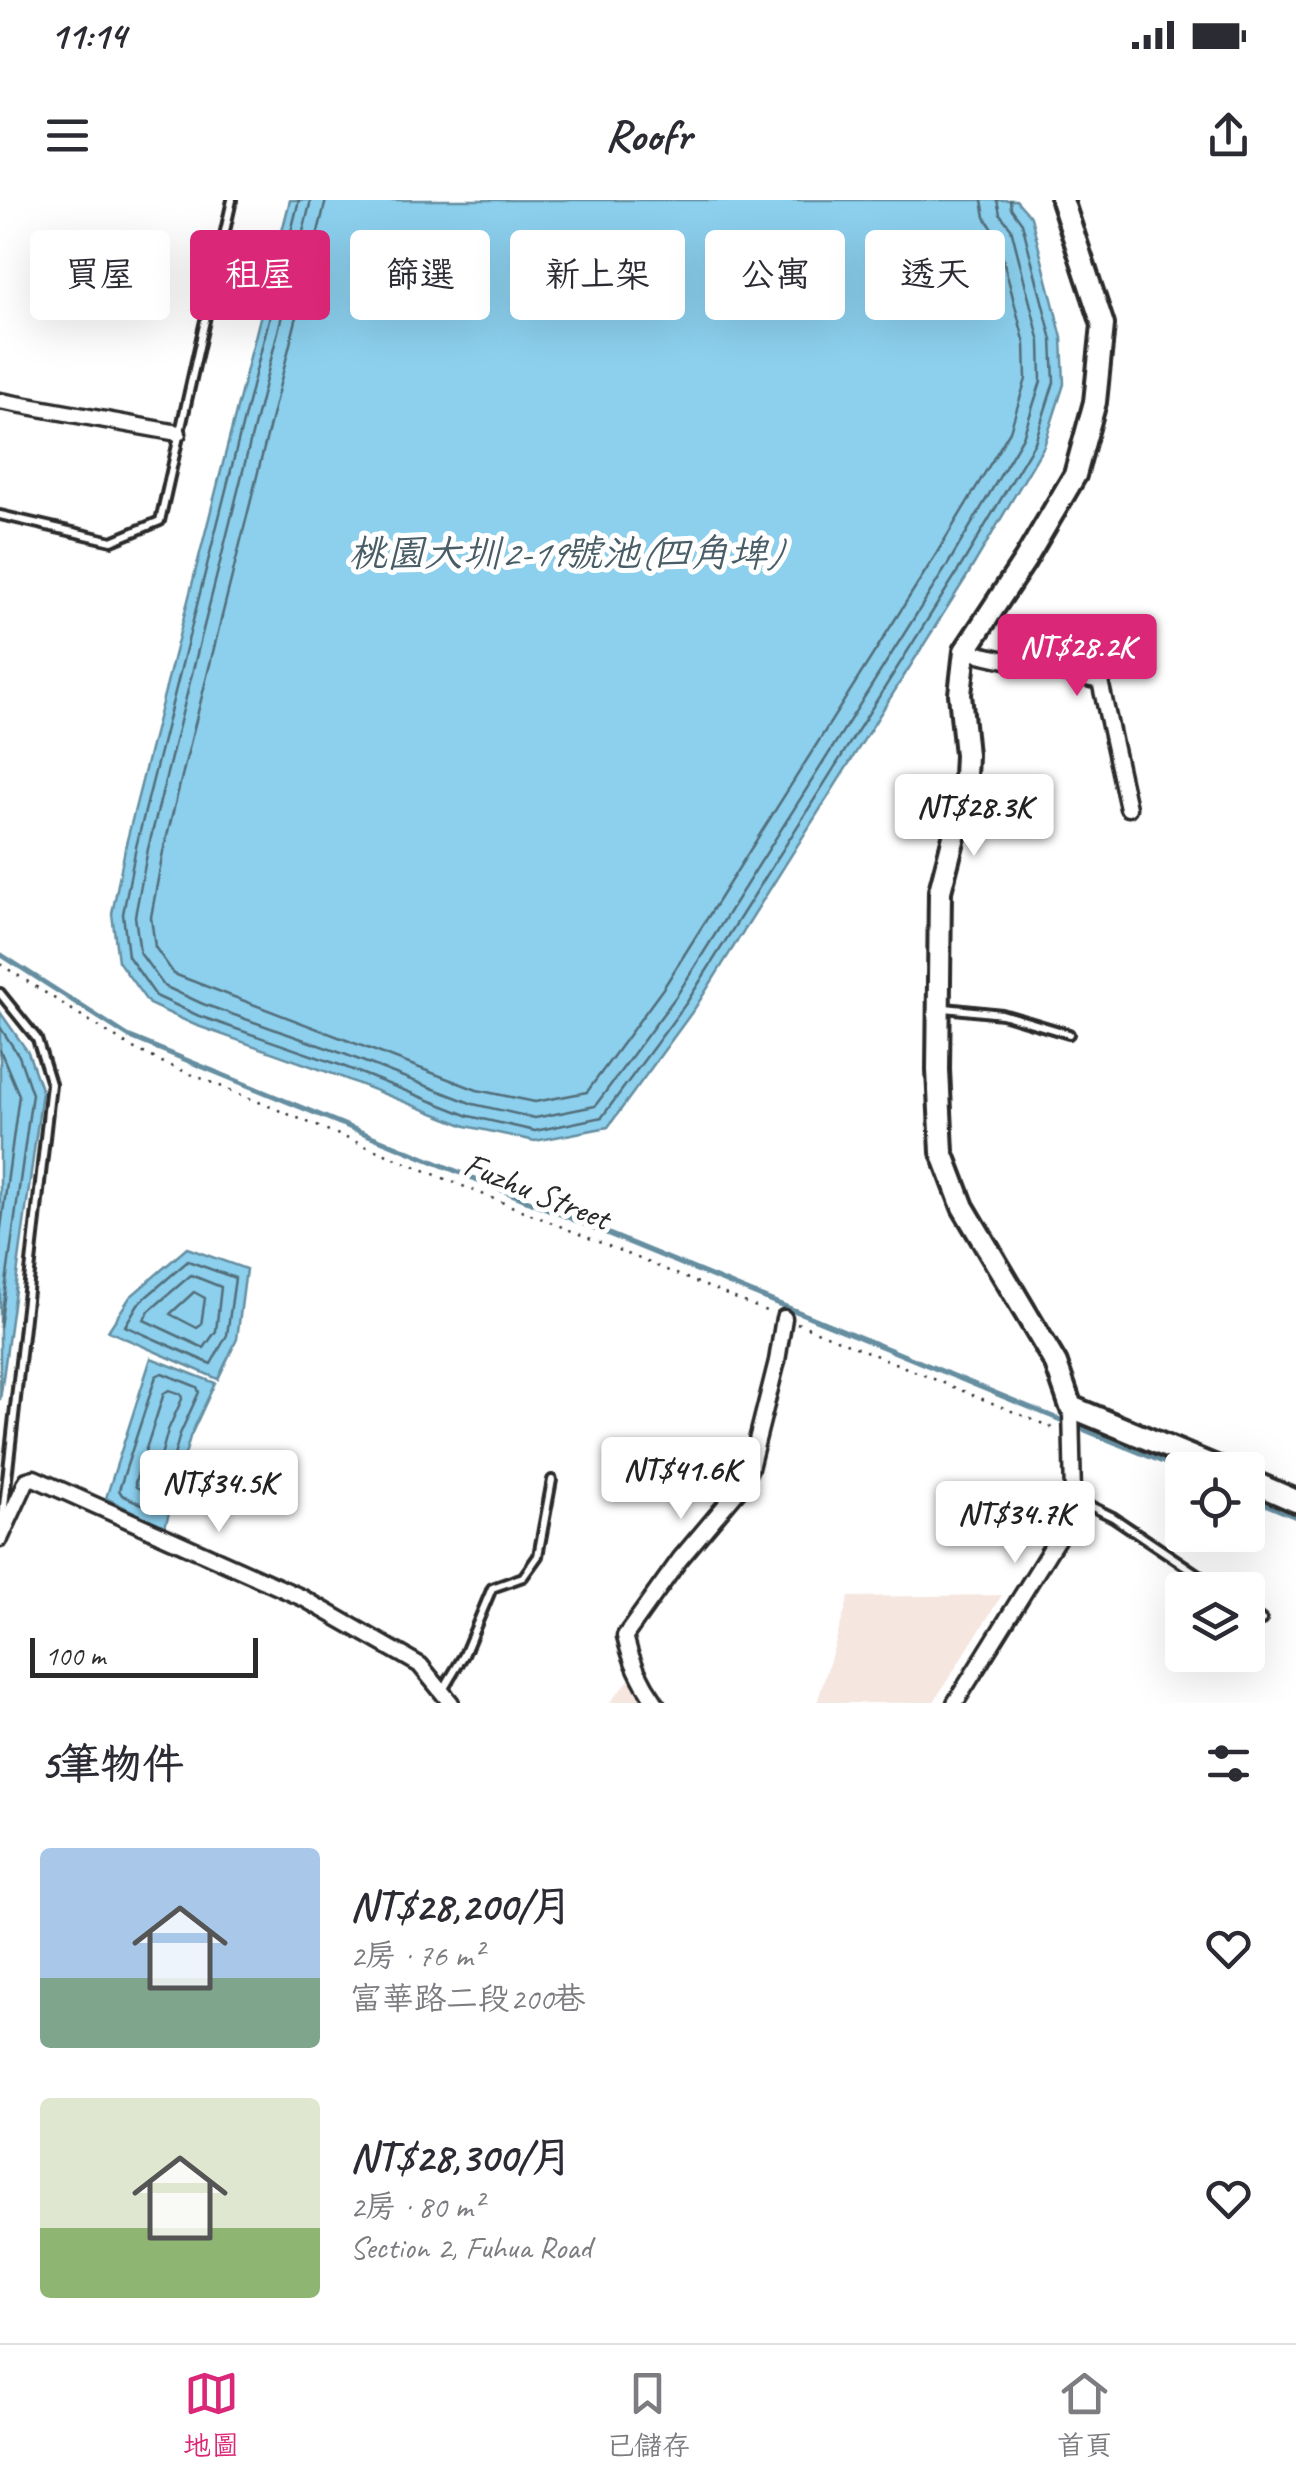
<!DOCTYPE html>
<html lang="zh-TW">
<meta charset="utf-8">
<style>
:root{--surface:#fff;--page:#f7f7f7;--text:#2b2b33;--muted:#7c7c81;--line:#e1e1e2;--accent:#db2777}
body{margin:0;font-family:Caveat,"LXGW WenKai TC",sans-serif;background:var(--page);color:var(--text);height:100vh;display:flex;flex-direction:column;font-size:38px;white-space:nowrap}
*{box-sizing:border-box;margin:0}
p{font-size:32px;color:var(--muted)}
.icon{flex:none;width:55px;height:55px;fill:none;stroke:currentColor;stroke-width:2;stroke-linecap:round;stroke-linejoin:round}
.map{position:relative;height:1503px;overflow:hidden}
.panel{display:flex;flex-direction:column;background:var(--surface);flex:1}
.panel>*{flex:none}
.guide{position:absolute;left:30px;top:30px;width:1238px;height:90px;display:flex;gap:20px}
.fabs{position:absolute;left:1165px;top:1252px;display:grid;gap:20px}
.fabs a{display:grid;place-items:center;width:100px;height:100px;border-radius:10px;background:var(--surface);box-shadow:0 10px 40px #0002;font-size:50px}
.scale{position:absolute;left:30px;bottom:25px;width:228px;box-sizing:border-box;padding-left:10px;border:5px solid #2b2b2b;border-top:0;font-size:28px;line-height:35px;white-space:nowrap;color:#2b2b2b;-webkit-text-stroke:8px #fff;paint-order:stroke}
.price{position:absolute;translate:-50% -85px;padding:0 22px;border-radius:10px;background:#fff;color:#222;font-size:32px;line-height:65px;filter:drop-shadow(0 2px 5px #0008)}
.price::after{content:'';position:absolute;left:50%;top:60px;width:30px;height:22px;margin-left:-15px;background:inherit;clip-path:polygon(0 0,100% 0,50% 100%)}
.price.active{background:var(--accent);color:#fff}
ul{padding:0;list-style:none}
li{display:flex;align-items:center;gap:30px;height:250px;padding:0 40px}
li span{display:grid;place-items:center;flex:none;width:280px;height:200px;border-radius:10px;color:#555}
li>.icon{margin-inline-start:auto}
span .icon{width:120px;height:120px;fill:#fffc;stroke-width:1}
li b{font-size:42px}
h2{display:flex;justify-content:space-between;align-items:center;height:120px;padding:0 40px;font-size:42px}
.pill{padding:0 35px;border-radius:10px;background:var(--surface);box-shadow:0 10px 40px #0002;font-size:35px;line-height:90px}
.pill.active{background:var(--accent);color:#fff}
.status{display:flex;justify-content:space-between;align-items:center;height:70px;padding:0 50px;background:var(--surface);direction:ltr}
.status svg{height:28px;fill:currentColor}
header{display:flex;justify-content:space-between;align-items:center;height:130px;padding:0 40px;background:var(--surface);font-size:45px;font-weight:800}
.dock{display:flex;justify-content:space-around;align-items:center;height:140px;border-top:2px solid var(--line);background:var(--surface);font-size:28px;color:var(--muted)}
.dock a{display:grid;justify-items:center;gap:5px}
.dock .active{color:var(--accent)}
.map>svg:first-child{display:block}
.built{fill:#f6e6e0}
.water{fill:#8cd0ee;stroke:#658ea0;stroke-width:2.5}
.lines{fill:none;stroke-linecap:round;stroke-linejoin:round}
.shore{stroke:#526d79;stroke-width:2.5}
.stream{stroke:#658ea0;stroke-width:5}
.lane-casing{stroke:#2b2b2b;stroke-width:14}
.street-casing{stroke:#2b2b2b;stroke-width:21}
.secondary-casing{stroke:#2b2b2b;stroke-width:28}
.path{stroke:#2b2b2b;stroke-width:2.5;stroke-dasharray:2.5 8;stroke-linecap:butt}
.lane{stroke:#fff;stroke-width:6}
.street{stroke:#fff;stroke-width:14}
.secondary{stroke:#fff;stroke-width:20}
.labels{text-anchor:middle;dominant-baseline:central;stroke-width:10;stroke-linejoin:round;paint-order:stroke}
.street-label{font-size:35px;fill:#2b2b2b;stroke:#fff}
.water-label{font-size:38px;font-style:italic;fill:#485d66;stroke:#fff}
</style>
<div class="status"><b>11:14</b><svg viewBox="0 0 49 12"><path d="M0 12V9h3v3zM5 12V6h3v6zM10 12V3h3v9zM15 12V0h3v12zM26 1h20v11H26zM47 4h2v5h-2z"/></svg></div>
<header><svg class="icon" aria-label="menu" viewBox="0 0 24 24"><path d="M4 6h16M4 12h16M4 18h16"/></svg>Roofr<svg class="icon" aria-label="share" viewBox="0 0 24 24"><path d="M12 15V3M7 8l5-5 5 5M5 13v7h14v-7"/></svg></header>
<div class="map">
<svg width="1296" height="1503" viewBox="0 0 1296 1503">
<rect width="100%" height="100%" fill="#fff"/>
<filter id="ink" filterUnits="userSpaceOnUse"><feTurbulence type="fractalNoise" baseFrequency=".01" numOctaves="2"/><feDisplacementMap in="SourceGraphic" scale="20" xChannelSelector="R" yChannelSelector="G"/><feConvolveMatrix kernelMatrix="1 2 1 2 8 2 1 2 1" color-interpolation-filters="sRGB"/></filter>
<g filter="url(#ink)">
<g class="built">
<path d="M1002,1395L933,1503H817L849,1397Z"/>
<path d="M630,1479L648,1503H609Z"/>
</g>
<g class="water">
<path d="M290,0H1016L1031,17L1062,138L1064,184L1044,246L967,376L695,808L608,927L535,941L466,926L336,875L195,825L149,804L118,761L112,714L126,644Z"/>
<path d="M0,812L28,852L42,892L0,1200Z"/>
<path d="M187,1048L246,1069L237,1139L218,1179L108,1131L130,1097Z"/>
<path d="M151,1158L215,1183L190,1237L165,1327L106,1298Z"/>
</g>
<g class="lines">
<g class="shore">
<path d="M299,0L136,647L123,714L128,756L156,796L199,816L340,865L469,916L535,931L602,917L687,802L958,371L1035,242L1054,182L1052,140L1022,23L1011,8L1010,0"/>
<path d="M311,0L148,649L135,716L140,753L164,786L203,804L344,854L473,904L535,918L595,906L677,795L948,364L1023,237L1041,181L1040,142L1011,28L1000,14L997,0"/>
<path d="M326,0L163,652L151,717L155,747L174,774L477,890L535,902L587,892L664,787L935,356L1010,231L1026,179L1025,144L997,36L985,17L982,0"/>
<path d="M0,827L19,856L32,894L0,1127"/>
<path d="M0,850L19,895L0,1035"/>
<path d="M188,1061L235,1078L227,1135L211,1164L125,1126L138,1104Z"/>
<path d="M191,1075L221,1087L216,1131L204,1148L144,1120L148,1112Z"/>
<path d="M194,1092L205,1098L201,1125L197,1128L170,1114Z"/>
<path d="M162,1173L197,1187L199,1192L180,1234L160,1307L155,1310L122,1295L119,1290L156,1176Z"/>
<path d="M169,1190L181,1194L182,1199L168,1230L152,1289L146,1292L136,1287L135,1283L164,1193Z"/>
</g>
<g class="stream">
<path d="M0,754L128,836L1182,1270"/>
<path d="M1248,1297L1296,1317"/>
</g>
<g class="lane-casing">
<g id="lane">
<path d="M0,315L112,341L160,321L232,0"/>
<path d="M0,793L37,839L51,884L2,1324"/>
<path d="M945,808L1002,814L1069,834"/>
<path d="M1074,1298L1113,1317L1221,1390"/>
<path d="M1248,1409L1262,1420"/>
<path d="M443,1490L464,1455L492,1388L523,1377L538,1356L552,1280"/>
</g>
</g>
<g class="street-casing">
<g id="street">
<path d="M0,201L178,233"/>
<path d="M965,451L1100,481L1128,608"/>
<path d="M0,1339L27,1280L34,1278L303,1398L420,1465L451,1503"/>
<path d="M656,1503C641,1482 631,1462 625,1436L680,1359L739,1289L750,1268L777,1161L784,1118"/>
<path d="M955,1503L1067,1323L1073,1297L1071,1207"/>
</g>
</g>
<g class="secondary-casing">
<g id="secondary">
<path d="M1062,0L1103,125L1095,202L1075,275L1025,360L965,451L960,494L966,555L964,598L940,691L938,870L942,952L963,1007L1056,1164L1071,1207L1223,1270"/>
<path d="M1248,1280L1296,1301"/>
</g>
</g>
<g class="path">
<path d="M0,764L129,846L164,863L771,1113"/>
<path d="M797,1123L1058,1230"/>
</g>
<use href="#lane" class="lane"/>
<use href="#street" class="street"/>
<use href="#secondary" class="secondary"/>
</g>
</g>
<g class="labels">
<g class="street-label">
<text transform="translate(537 991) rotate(22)">Fuzhu Street</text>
</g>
<g class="water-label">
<text x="564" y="353">桃園大圳2-19號池(四角埤)</text>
</g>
</g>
</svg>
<div class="fabs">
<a><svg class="icon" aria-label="locate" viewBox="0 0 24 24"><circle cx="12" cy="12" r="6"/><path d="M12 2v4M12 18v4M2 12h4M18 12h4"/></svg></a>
<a><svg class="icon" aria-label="layers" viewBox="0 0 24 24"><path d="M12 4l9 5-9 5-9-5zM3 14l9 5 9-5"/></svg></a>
</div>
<div class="scale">100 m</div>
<b class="price active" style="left:1077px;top:499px">NT$28.2K</b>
<b class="price" style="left:974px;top:659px">NT$28.3K</b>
<b class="price" style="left:681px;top:1322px">NT$41.6K</b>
<b class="price" style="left:219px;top:1335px">NT$34.5K</b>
<b class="price" style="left:1015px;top:1366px">NT$34.7K</b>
<div class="guide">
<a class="pill">買屋</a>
<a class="pill active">租屋</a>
<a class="pill">篩選</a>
<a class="pill">新上架</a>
<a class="pill">公寓</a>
<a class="pill">透天</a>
</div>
</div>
<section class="panel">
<h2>5筆物件<svg class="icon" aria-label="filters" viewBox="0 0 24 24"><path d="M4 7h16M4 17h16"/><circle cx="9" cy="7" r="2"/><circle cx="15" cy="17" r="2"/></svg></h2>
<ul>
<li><span style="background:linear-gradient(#a9c7e8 65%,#7fa58c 0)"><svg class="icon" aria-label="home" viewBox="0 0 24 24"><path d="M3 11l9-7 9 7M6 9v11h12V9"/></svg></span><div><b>NT$28,200/月</b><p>2房 · 76 m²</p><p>富華路二段200巷</p></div><svg class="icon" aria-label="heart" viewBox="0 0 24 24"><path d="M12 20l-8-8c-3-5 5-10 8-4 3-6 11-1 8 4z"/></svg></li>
<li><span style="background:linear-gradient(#dfe7d0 65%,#8fb573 0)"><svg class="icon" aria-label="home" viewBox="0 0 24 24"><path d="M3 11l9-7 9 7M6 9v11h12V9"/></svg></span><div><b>NT$28,300/月</b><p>2房 · 80 m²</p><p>Section 2, Fuhua Road</p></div><svg class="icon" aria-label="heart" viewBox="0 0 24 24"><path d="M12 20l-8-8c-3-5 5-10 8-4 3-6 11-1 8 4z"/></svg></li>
</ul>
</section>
<nav class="dock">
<a class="active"><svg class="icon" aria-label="map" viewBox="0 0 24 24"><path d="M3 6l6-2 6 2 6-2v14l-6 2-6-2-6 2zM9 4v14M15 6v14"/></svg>地圖</a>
<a><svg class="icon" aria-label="saved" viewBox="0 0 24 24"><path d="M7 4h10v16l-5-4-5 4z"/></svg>已儲存</a>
<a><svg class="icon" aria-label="home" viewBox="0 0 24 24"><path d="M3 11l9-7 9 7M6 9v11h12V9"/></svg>首頁</a>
</nav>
